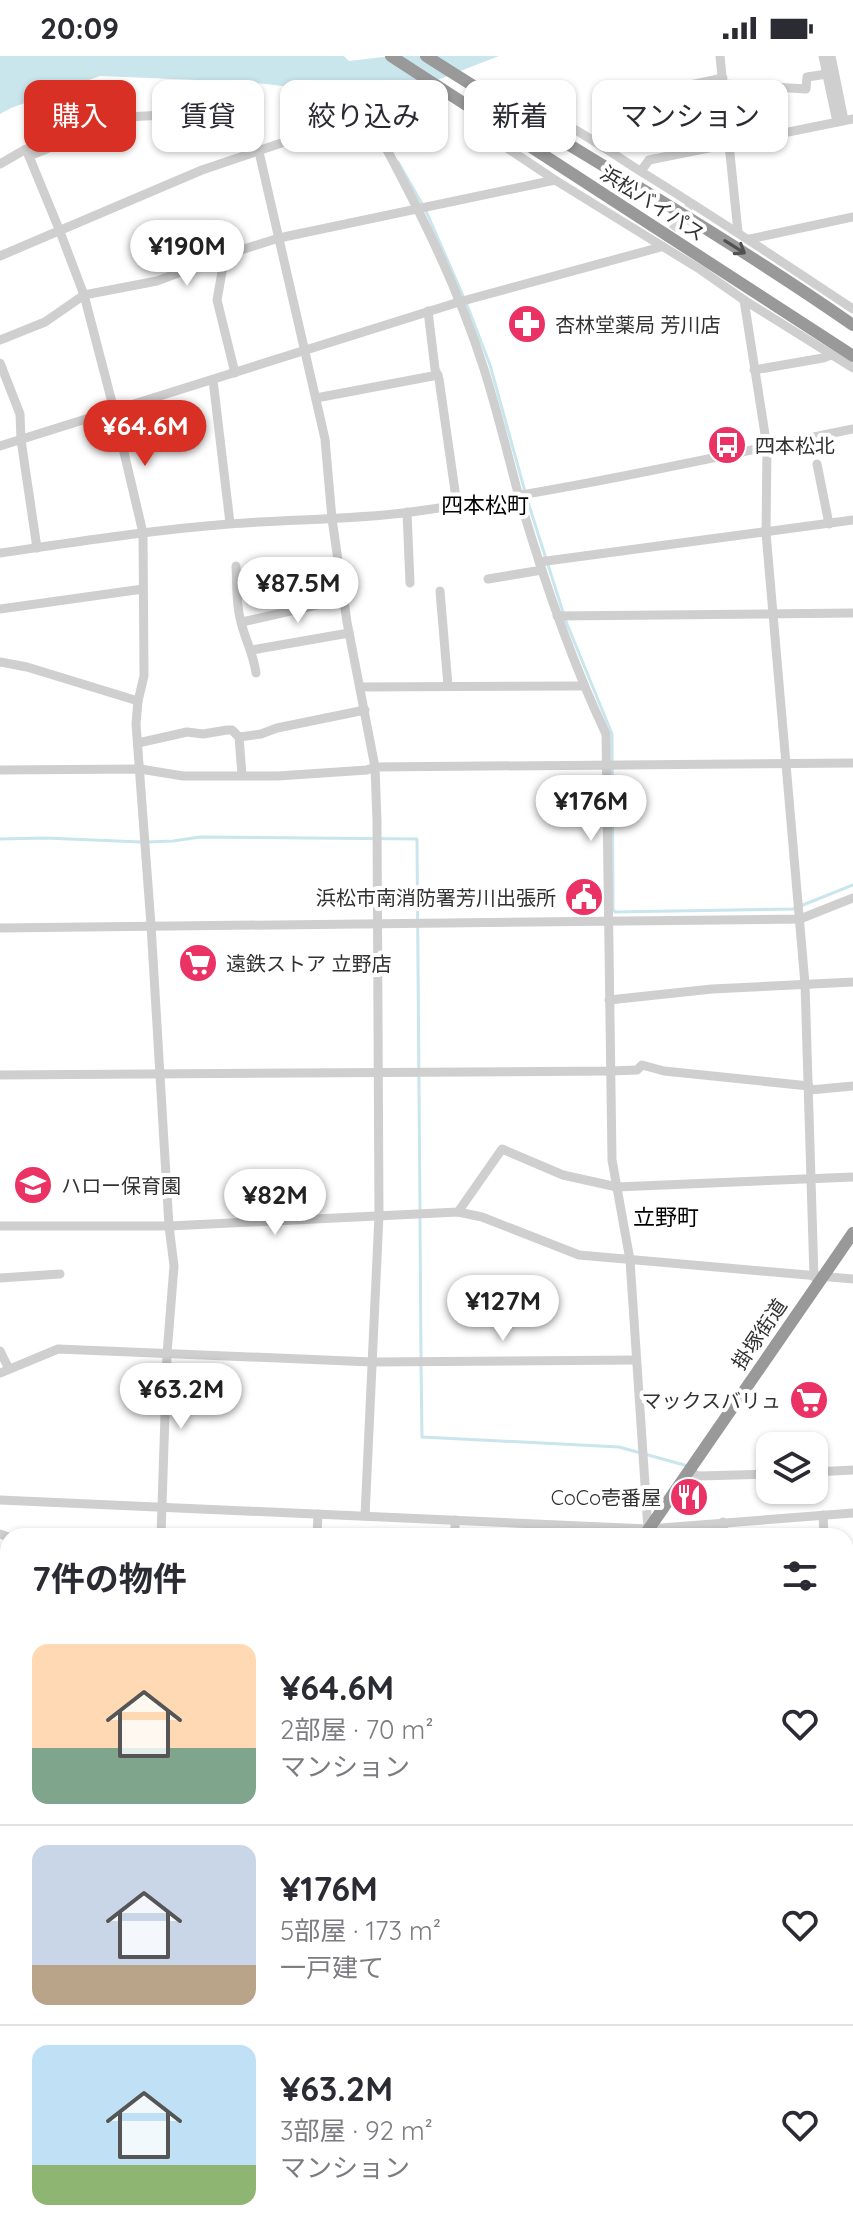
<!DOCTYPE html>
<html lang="ja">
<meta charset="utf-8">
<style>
:root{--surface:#fff;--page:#f2f2f3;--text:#2b2b33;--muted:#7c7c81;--line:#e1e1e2;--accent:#d93025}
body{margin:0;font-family:Quicksand,"Noto Sans JP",sans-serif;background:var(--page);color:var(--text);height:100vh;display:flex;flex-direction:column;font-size:30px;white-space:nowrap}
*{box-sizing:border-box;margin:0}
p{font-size:26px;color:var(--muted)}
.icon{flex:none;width:44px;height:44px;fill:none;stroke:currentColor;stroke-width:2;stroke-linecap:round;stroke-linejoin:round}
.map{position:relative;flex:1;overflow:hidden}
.side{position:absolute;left:0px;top:1472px;width:854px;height:712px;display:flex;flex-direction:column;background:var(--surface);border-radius:24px 24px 0 0;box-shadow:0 2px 6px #0004}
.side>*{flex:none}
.banner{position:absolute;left:24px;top:24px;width:806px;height:72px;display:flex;gap:16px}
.tools{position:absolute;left:756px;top:1376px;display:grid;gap:16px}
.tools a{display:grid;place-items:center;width:72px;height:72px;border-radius:16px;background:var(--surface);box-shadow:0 2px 6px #0004;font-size:40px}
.price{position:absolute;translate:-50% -68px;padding:0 18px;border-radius:28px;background:#fff;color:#222;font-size:26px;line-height:52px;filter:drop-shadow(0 2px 4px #0008)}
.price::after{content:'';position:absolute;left:50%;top:48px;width:24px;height:18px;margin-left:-12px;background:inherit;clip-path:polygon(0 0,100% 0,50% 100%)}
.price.on{background:var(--accent);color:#fff}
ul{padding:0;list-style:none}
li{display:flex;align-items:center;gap:24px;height:200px;padding:0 32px}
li+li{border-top:2px solid var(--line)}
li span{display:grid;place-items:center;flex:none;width:224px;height:160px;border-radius:16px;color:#555}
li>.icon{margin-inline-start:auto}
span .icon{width:96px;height:96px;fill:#fffc;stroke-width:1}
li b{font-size:34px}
h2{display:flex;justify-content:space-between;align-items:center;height:96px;padding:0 32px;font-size:34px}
.pill{padding:0 28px;border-radius:16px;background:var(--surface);box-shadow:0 2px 6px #0004;font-size:28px;line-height:72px}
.pill.on{background:var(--accent);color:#fff}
.status{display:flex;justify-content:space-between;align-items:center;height:56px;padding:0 40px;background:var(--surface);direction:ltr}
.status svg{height:22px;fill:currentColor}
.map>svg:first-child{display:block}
.green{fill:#ebefe0}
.water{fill:#c9e6ec}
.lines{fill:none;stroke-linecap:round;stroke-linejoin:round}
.stream{stroke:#c9e6ec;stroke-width:3}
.minor-tunnel{stroke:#d6d6d6;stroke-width:9;stroke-dasharray:9 4.5;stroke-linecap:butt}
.minor{stroke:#cfcfcf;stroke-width:9}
.major{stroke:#aaa;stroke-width:11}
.highway{stroke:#999;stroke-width:12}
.oneway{stroke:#515151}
.labels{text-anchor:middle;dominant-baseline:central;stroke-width:8;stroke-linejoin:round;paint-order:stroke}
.street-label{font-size:20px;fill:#323232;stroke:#fff}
.poi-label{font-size:20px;fill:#323232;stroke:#fff;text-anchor:start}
.neighbourhood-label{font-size:22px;fill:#000;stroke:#fff}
</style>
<div class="status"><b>20:09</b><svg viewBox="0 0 49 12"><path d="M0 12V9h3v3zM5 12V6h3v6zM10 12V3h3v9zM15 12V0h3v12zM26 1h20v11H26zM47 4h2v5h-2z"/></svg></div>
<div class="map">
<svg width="853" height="2184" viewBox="0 0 853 2184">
<rect width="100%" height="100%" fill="#fff"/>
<path class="green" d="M0,1523L8,1527V1644L0,1643Z"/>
<path class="water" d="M0,0H344L349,5L391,0H499L391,42L247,26L100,20L11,52L0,58Z"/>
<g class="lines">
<g class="stream">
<path d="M359,36L383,79"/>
<path d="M398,106L422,148"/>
<path d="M426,155L467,249L490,309L527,443L563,556"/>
<path d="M565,563L612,678L613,853L615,856L793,853L853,829"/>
<path d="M0,783L45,782L141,786"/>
<path d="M148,786L173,785L200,781L417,783L420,1154"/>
<path d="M420,1162L421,1302"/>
<path d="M421,1310L422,1381L619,1391L688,1410"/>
<path d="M0,1812H8"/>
<path d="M569,2176L581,2184"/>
</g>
<path class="minor-tunnel" d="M665,185L692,146"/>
<g class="minor">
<path d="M720,0L738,176"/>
<path d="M823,0L837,66"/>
<path d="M831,0L844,64"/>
<path d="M724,28L806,33L807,21L827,18"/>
<path d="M676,32L723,22"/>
<path d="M516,49C562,60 600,90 640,115C712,159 782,206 853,253"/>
<path d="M474,70L555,124L701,214L744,244L853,312"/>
<path d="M29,100L126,61L184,58L218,60L251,67L259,96L325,383L332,463L347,566L375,711L377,765L379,1159L365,1460"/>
<path d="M0,108L26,93L59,173L84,239L114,354L143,477L144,620L138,645L136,668L151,869L169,1170L174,1210L167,1298L161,1480"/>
<path d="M641,115L649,104L853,63"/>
<path d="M750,183L853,161"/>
<path d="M225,199L217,244L235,317"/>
<path d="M0,200L202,114L311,77L379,79C420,155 458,231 484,313C497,354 507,396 518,437C542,519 569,600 606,678L612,1104L630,1204L648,1473"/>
<path d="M744,244L767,391L766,477L805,928L814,1221"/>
<path d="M428,255L435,313L439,323L457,449"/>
<path d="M0,284L45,266L84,239L157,225L225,199L279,182L555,124"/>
<path d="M0,307L20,358L21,384L37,492"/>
<path d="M754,314L823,302L831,299"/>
<path d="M213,324L230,467"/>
<path d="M316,342L438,319"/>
<path d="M0,390L459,246L661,191"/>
<path d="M817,408L829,468"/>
<path d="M407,456L410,527"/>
<path d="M0,497C76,486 152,474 229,468C290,463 351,464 411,456C560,436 706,403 853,373"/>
<path d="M539,506L853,464"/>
<path d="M236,510C237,527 236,546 240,562C244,582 253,595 256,617"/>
<path d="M488,523L542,514"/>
<path d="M440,535L448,630"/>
<path d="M0,553L143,533"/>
<path d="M557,560L853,557"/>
<path d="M242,566L343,543"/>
<path d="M252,594L349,577"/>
<path d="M0,606L27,611L138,645"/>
<path d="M360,631L583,630"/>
<path d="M239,681L242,719"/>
<path d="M138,687L187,676L203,678L227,674H232L239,681L261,678L277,672L365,654"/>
<path d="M0,714L140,713L183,720H278L367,714L375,711L853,707"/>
<path d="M0,872L800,863L853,842"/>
<path d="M609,944L712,933L853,926"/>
<path d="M0,1019L610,1015L637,1014L642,1009L664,1015L809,1030"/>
<path d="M810,1034L853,1030"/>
<path d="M458,1156L502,1093L563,1119L617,1131L853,1121"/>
<path d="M0,1170H169L458,1156L482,1161L579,1199L853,1223"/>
<path d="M0,1222L60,1218"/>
<path d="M0,1295L9,1313"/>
<path d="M0,1317L58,1293L372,1306L635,1304"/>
<path d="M689,1415L698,1420L770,1418"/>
<path d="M814,1416L853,1414"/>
<path d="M0,1444L648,1473L853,1457"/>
<path d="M823,1459L824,1480"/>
<path d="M723,1466L724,1480"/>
<path d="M0,1478L8,1481"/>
<path d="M317,1480L318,1458"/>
<path d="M455,1480V1464"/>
<path d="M846,1628L853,1627"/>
<path d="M0,1727H8"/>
<path d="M0,1806H8"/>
<path d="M0,1818H8"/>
<path d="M0,1894L8,1895"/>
<path d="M846,1921L853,1925"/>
<path d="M0,1990L8,1991"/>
<path d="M846,1993L853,1969"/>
<path d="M846,2083L853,2086"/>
<path d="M0,2084L8,2064"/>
<path d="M9,2176L19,2184"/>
<path d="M277,2176L285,2184"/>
<path d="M441,2176L453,2184"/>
<path d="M726,2176L756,2184"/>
<path d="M171,2184L176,2176"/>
<path d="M340,2184L346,2176"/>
<path d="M584,2184L590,2176"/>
<path d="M808,2184L809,2176"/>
</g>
<path class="major" d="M846,1857L853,1855"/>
<g class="highway">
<path d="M391,0L853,300"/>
<path d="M426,0C568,91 715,173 853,269"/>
<path d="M644,1480L853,1177"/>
<path d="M80,2184L90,2176"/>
</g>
</g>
<defs><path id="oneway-shaft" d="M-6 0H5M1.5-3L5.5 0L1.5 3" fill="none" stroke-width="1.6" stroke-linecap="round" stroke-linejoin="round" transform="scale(2)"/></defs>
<use class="oneway" href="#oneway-shaft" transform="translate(735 191) rotate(32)"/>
<defs>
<g id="pharmacy-disc" transform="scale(2)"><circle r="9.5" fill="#ea3264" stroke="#fff"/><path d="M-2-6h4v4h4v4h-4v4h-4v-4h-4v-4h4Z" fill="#fff"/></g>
<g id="bus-disc" transform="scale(2)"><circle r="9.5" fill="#ea3264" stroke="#fff"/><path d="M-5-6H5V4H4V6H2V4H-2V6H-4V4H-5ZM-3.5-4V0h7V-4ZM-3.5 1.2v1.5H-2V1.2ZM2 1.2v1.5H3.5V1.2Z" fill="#fff"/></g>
<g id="civic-disc" transform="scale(2)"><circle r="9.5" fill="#ea3264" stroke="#fff"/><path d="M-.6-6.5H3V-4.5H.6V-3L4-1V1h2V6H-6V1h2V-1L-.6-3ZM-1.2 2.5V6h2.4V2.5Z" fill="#fff"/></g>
<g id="supermarket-disc" transform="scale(2)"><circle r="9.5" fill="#ea3264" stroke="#fff"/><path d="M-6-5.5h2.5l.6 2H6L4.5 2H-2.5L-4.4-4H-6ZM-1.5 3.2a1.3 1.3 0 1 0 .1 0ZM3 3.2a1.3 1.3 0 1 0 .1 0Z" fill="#fff"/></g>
<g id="school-disc" transform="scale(2)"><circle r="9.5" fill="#ea3264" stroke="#fff"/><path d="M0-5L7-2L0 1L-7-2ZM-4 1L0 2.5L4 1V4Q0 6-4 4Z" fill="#fff"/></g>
<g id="restaurant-disc" transform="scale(2)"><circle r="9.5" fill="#ea3264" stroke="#fff"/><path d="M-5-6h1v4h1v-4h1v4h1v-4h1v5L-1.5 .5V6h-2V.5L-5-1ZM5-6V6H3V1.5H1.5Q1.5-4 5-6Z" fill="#fff"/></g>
</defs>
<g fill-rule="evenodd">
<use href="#pharmacy-disc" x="527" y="268"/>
<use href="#bus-disc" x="727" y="389"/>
<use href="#civic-disc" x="584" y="841"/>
<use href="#supermarket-disc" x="198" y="907"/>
<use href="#school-disc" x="33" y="1129"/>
<use href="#supermarket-disc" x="809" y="1344"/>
<use href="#restaurant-disc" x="689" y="1441"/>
</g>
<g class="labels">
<g class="street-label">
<text transform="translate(653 147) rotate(33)">浜松バイパス</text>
<text transform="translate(759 1278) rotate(-56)">掛塚街道</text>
</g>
<g class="poi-label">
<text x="555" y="268">杏林堂薬局 芳川店</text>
<text x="755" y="389">四本松北</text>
<text x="556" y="841" text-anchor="end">浜松市南消防署芳川出張所</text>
<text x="226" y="907">遠鉄ストア 立野店</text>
<text x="61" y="1129">ハロー保育園</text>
<text x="781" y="1344" text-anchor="end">マックスバリュ</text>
<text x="661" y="1441" text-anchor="end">CoCo壱番屋</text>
</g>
<g class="neighbourhood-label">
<text x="485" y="449">四本松町</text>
<text x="666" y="1161">立野町</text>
</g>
</g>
</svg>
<div class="tools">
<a><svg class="icon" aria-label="layers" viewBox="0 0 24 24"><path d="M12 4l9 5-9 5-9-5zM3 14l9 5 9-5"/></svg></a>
</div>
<b class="price" style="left:187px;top:232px">¥190M</b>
<b class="price on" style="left:145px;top:412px">¥64.6M</b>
<b class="price" style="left:298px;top:569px">¥87.5M</b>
<b class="price" style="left:591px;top:787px">¥176M</b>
<b class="price" style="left:275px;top:1181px">¥82M</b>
<b class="price" style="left:503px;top:1287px">¥127M</b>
<b class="price" style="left:181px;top:1375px">¥63.2M</b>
<div class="banner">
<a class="pill on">購入</a>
<a class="pill">賃貸</a>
<a class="pill">絞り込み</a>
<a class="pill">新着</a>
<a class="pill">マンション</a>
</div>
<section class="side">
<h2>7件の物件<svg class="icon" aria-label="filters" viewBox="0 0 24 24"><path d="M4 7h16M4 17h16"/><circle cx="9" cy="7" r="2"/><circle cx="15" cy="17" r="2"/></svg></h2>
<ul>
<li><span style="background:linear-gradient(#ffd9b3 65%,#7fa58c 0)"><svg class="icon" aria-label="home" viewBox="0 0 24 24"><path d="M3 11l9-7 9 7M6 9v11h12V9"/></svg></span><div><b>¥64.6M</b><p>2部屋 · 70 m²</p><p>マンション</p></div><svg class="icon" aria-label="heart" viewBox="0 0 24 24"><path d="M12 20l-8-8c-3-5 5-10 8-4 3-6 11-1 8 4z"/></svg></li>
<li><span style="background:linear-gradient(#c9d6e8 75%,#b9a48a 0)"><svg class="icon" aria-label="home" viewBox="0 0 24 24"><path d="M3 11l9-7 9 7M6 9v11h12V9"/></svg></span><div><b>¥176M</b><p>5部屋 · 173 m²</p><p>一戸建て</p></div><svg class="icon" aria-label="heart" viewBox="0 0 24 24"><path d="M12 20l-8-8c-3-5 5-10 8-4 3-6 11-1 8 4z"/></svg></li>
<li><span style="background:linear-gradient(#bfe0f5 75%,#8fb573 0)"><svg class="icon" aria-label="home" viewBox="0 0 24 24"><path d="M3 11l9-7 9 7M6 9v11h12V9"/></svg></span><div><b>¥63.2M</b><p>3部屋 · 92 m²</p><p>マンション</p></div><svg class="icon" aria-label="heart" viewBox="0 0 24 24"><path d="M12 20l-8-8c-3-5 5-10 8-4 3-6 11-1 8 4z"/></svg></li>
</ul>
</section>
</div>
